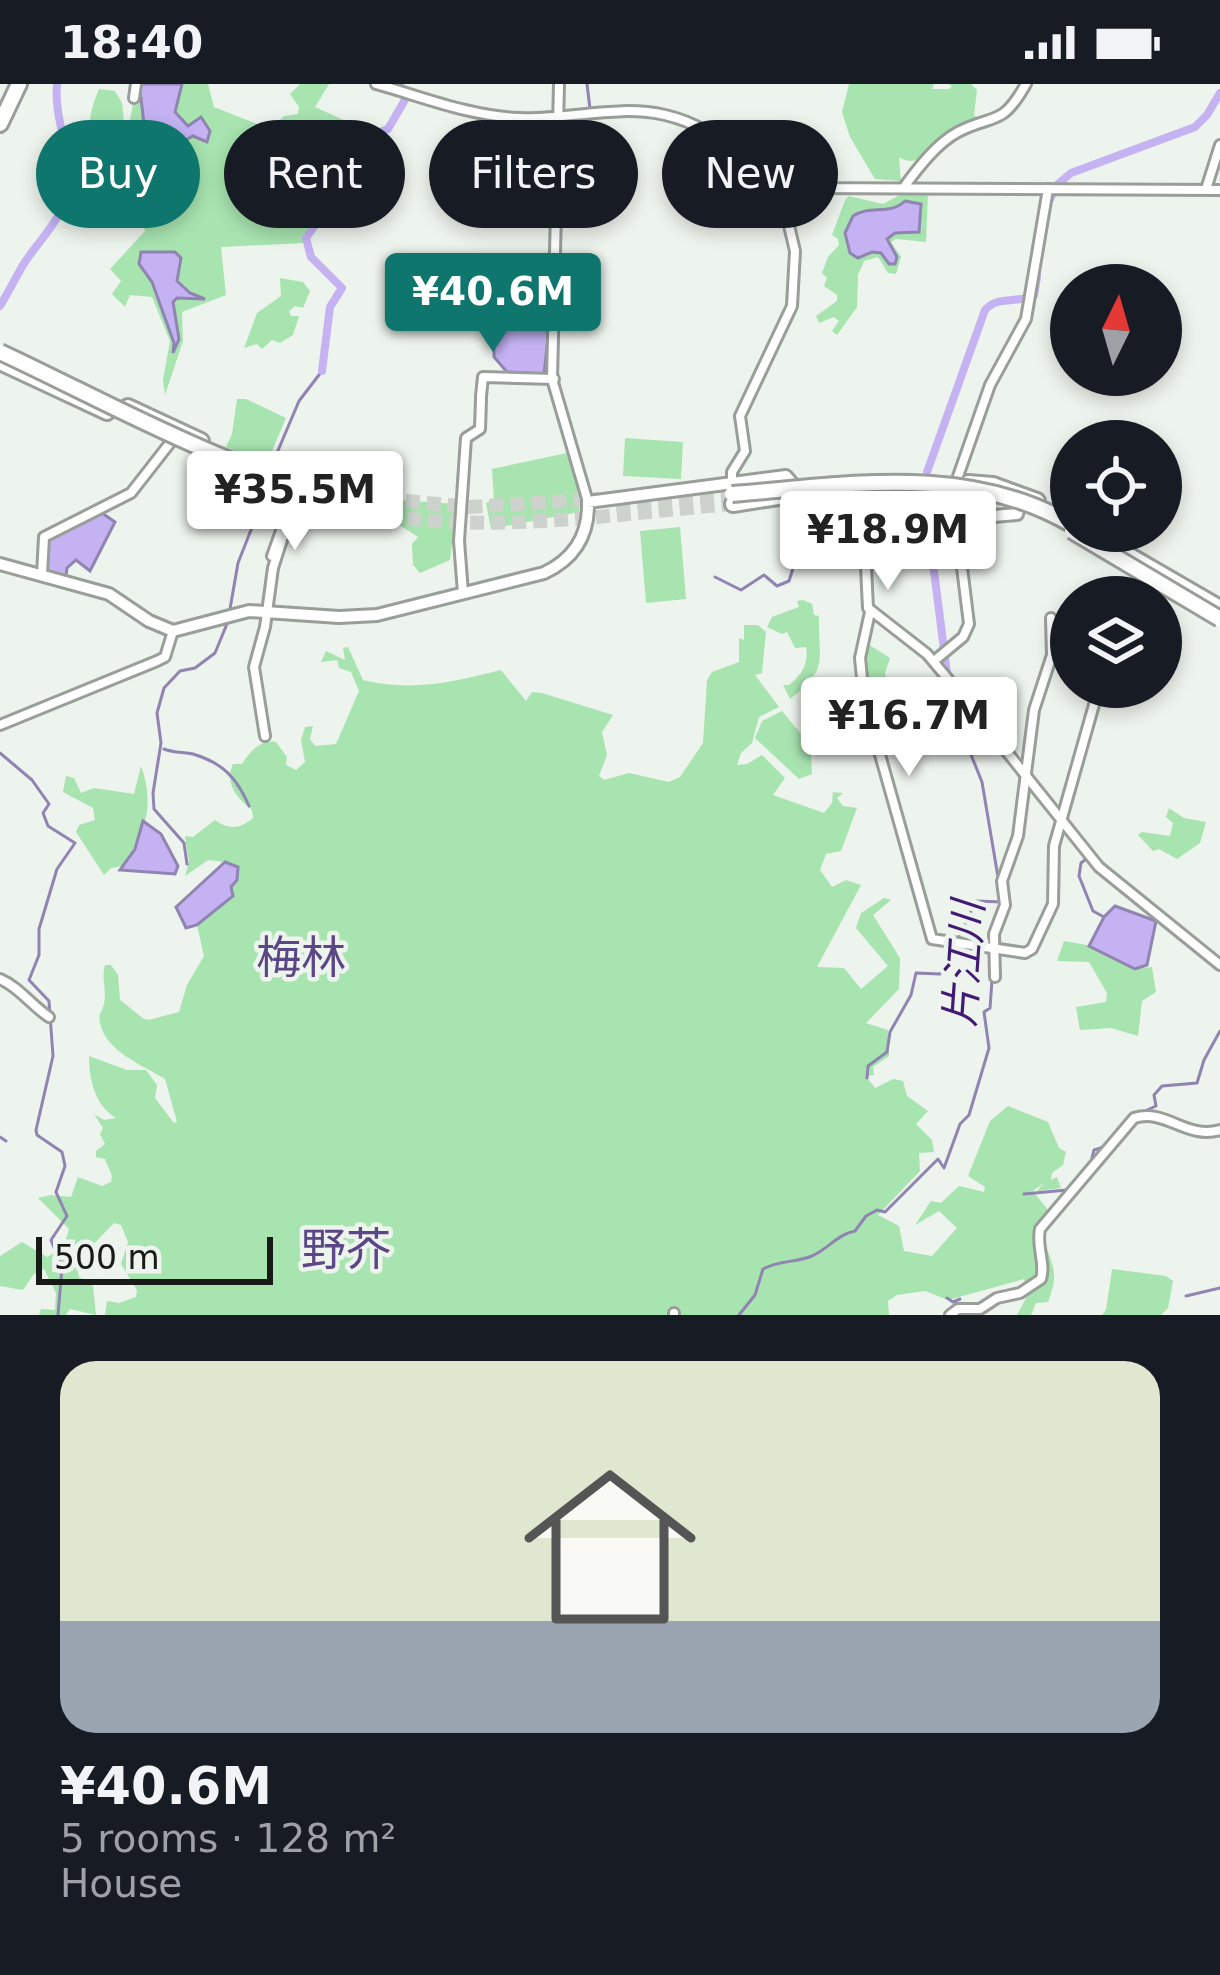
<!DOCTYPE html>
<meta charset="utf-8">
<style>
:root{--surface:#171b24;--page:#242831;--text:#f1f3f6;--muted:#9ea1a6;--accent:#0f766e}
body{margin:0;font-family:"DejaVu Sans","Noto Sans JP",sans-serif;background:var(--page);color:var(--text);height:100vh;display:flex;flex-direction:column;font-size:45px;white-space:nowrap}
*{box-sizing:border-box;margin:0}
p{font-size:39px;color:var(--muted)}
.icon{flex:none;width:66px;height:66px;fill:none;stroke:currentColor;stroke-width:2;stroke-linecap:round;stroke-linejoin:round}
.map{position:relative;height:1231px;overflow:hidden}
.panel{display:flex;flex-direction:column;background:var(--surface);flex:1}
.panel>*{flex:none}
.banner{position:absolute;left:36px;top:36px;width:1149px;height:108px;display:flex;gap:24px}
.needle{width:78px;rotate:5deg}
.controls{position:absolute;left:1050px;top:180px;display:grid;gap:24px}
.controls a{display:grid;place-items:center;width:132px;height:132px;border-radius:50%;background:var(--surface);box-shadow:0 6px 18px #0003;font-size:60px}
.scale{position:absolute;left:36px;bottom:30px;width:237px;box-sizing:border-box;padding-left:12px;border:6px solid #181a18;border-top:0;font-size:33px;line-height:42px;white-space:nowrap;color:#181a18;-webkit-text-stroke:9px #edf3ed;paint-order:stroke}
.price{position:absolute;translate:-50% -102px;padding:0 27px;border-radius:12px;background:#fff;color:#222;font-size:39px;line-height:78px;filter:drop-shadow(0 3px 6px #0008)}
.price::after{content:'';position:absolute;left:50%;top:72px;width:36px;height:27px;margin-left:-18px;background:inherit;clip-path:polygon(0 0,100% 0,50% 100%)}
.price.selected{background:var(--accent);color:#fff}
ul{padding:0;list-style:none}
li{display:grid;align-content:center;gap:24px;height:636px;padding:0 60px}
li span{display:grid;place-items:center;height:372px;border-radius:36px;color:#555}
li>.icon{margin-inline-start:auto}
span .icon{width:216px;height:216px;fill:#fffc;stroke-width:1}
li b{font-size:51px}
.pill{padding:0 42px;border-radius:54px;background:var(--surface);box-shadow:0 6px 18px #0003;font-size:42px;line-height:108px}
.pill.selected{background:var(--accent);color:#fff}
.status{display:flex;justify-content:space-between;align-items:center;height:84px;padding:0 60px;background:var(--surface);direction:ltr}
.status svg{height:33px;fill:currentColor}
.map>svg:first-child{display:block}
.green{fill:#a8e4b0}
.water{fill:#c4b2f3;stroke:#9084b1;stroke-width:3}
.lines{fill:none;stroke-linecap:round;stroke-linejoin:round}
.stream{stroke:#9084b1;stroke-width:3}
.river{stroke:#c4b2f3;stroke-width:8}
.highway-tunnel{stroke:#cdd2cd;stroke-width:14;stroke-dasharray:14 7;stroke-linecap:butt}
.minor-casing{stroke:#999e99;stroke-width:14}
.major-casing{stroke:#999e99;stroke-width:16}
.highway-casing{stroke:#999e99;stroke-width:20}
.minor{stroke:#fff;stroke-width:8}
.major{stroke:#fff;stroke-width:10}
.highway{stroke:#fff;stroke-width:14}
.highway-bridge-casing{stroke:#999e99;stroke-width:20;stroke-linecap:butt}
.highway-bridge{stroke:#fff;stroke-width:14}
.labels{text-anchor:middle;dominant-baseline:central;stroke-width:9;stroke-linejoin:round;paint-order:stroke}
.water-label{font-size:42px;font-style:italic;fill:#411a75;stroke:#edf3ed}
.quarter-label{font-size:45px;fill:#5b4785;stroke:#edf3ed}
</style>
<div class="status"><b>18:40</b><svg viewBox="0 0 49 12"><path d="M0 12V9h3v3zM5 12V6h3v6zM10 12V3h3v9zM15 12V0h3v12zM26 1h20v11H26zM47 4h2v5h-2z"/></svg></div>
<div class="map">
<svg width="1220" height="1231" viewBox="0 0 1220 1231">
<rect width="100%" height="100%" fill="#edf3ed"/>
<g class="green">
<path d="M137,0H208L214,23L270,45L284,32L298,30L299,23L290,10L300,0H329L315,23L350,39V50L374,48L371,69L362,67C351,78 305,147 303,159L221,163L226,211L182,228L183,257L165,311L163,296L170,257L152,213L130,211L125,223L112,210L121,197L110,185L145,147L134,116L126,119L128,133L123,140L106,131L105,80C82,64 88,30 99,5L115,7L122,19L124,38L130,36Z"/>
<path d="M849,0H934L932,5H949L952,2L948,0H971L977,6L974,31L982,38C955,46 925,90 899,73L901,97L875,95L850,53L842,28Z"/>
<path d="M907,107L928,108L926,158L896,155L891,158L901,173L896,190L888,189L878,173L864,177L858,191L857,223L837,251L832,247L839,237L834,233L819,239L816,232L837,217V211L824,202L827,194L822,189L828,173L839,161L838,155L832,151L845,116L849,112L883,120Z"/>
<path d="M280,194L303,198L310,207L303,224L295,222L289,227L291,232H299L293,251L280,259L272,256L262,265L257,260L244,264L257,229L281,212Z"/>
<path d="M237,315H246L286,334L266,381L226,363L232,350Z"/>
<path d="M625,354L683,358L681,395L623,392Z"/>
<path d="M567,369L579,406V428L491,445L486,419L494,416L492,385Z"/>
<path d="M380,415L457,420L450,476L420,489L413,481L412,460L418,453L401,442L389,441L381,430Z"/>
<path d="M680,443L686,515L646,519L640,447Z"/>
<path d="M803,516L812,520L814,531L819,532C818,578 830,584 790,615L783,601H789C802,591 809,579 806,563L795,564L787,548L782,550L767,543L772,533L799,523L797,517Z"/>
<path d="M744,541H758L766,548L762,589L755,591L779,623L759,633L752,659L741,669L737,681L747,680L762,671L785,694L773,711L824,729L832,719L833,708L843,709L837,714L843,722L857,724L841,767L826,770L820,786L832,803L846,796L861,801L817,883L844,884L861,905L888,882L856,844L861,829L884,814L891,816L873,831L900,874L899,905L866,939L888,946L889,972L873,983L874,991L866,992L875,1004L893,995L903,997L907,1012L928,1027L916,1040L932,1056L934,1068L919,1069L920,1087L878,1131L899,1142L904,1167L932,1172L957,1144L939,1127L915,1141L931,1117L941,1119L959,1102L984,1108L985,1103L968,1092L990,1037L1008,1022L1048,1038L1059,1064L1066,1068L1063,1081L1052,1089L1051,1096L1057,1093L1061,1104L1037,1107L1044,1099L1033,1107L1055,1135C1035,1157 1051,1164 1054,1189C1055,1199 1051,1210 1048,1218L1036,1219L1031,1231H1017L1027,1212L1024,1195L948,1216L925,1207L897,1211L888,1217L889,1231H105L107,1217L119,1219L136,1213L137,1206L121,1180L128,1158L121,1141L114,1139L76,1178L79,1193L93,1202L96,1231L70,1225L66,1231H39L41,1225L55,1226L56,1209L44,1185L34,1190L23,1206L0,1202V1172L22,1158L47,1173L64,1163L69,1145L38,1114L51,1111L71,1113L78,1093L102,1102L111,1098L112,1092L105,1075L96,1073V1067L105,1060L100,1050L103,1044L94,1030L104,1036L116,1034C95,1022 89,995 89,972L127,986H146L157,1001L155,1014L174,1039L177,1038L165,995C143,981 106,968 100,939C98,927 102,930 104,920C107,906 101,895 105,881H111L118,891L120,916C155,942 136,938 179,928L187,901L204,872L197,841L215,828L225,778L208,776L185,792L189,778L185,752L193,753L215,736C229,746 240,745 253,734L252,726C237,714 224,700 233,680H242C249,668 261,655 276,658L287,673L286,681L296,686L305,678L301,656L305,643L313,642L310,655L315,662L336,660L359,607L351,588L339,584L337,576L321,578L326,567L345,576L343,564L348,563L363,596C412,608 453,598 501,586L526,617L532,608L542,609L613,631L602,648L607,671L599,692L604,696L629,689L669,698L680,693L703,659L707,596L712,588L739,578V554L744,556Z"/>
<path d="M866,559L890,574L885,589L901,649L878,654L867,617Z"/>
<path d="M782,627L807,657L821,654L825,667L811,671L812,690L799,695L755,654L762,637Z"/>
<path d="M141,682C155,721 146,749 122,782L111,784L104,791L76,748L79,741L95,736L93,724L63,708L66,692L74,694L81,709L94,704L134,710Z"/>
<path d="M1169,724L1184,734L1206,738L1200,759L1177,775L1159,765L1153,767L1138,751L1142,748L1170,752L1173,739L1166,733Z"/>
<path d="M1064,857L1087,861L1135,885L1152,883L1156,908L1142,917L1138,952L1111,944L1080,946L1076,923L1106,918L1107,909L1089,878L1057,877Z"/>
<path d="M1112,1185L1166,1192L1173,1197L1168,1224L1161,1231H1102L1106,1226Z"/>
</g>
<g class="water">
<path d="M139,0H182L175,28L188,42L201,33L210,47L207,58L193,52L174,62L179,99L165,88L164,79H158L147,140C123,115 142,77 144,48C144,32 141,16 139,0Z"/>
<path d="M905,117L921,120L919,148L895,149L887,155L897,173L895,180H889L881,169L872,168L858,174L850,169L845,149L853,132C871,120 889,132 905,117Z"/>
<path d="M141,168H175L181,174L177,197L190,209L205,215L177,214L173,218L179,255L173,269L174,259L152,198L139,180Z"/>
<path d="M510,221L550,237L544,290L507,288L494,273V259Z"/>
<path d="M102,429L115,438L90,487L76,476L67,484L66,492L44,489L46,457Z"/>
<path d="M143,737L161,750L178,782L175,790L120,786L135,765Z"/>
<path d="M225,778L238,783L237,796L231,803L233,812L197,841L186,844L176,823Z"/>
<path d="M1115,822L1156,837L1147,881L1135,885L1089,862L1104,833Z"/>
</g>
<g class="lines">
<g class="stream">
<path d="M402,0V3"/>
<path d="M587,0L590,25"/>
<path d="M271,383L299,317L322,287"/>
<path d="M715,493L741,506L764,491L777,502L789,497L794,481L801,474L829,481L841,474L850,475L861,464"/>
<path d="M230,525L238,479L267,405"/>
<path d="M951,621L982,698L999,799"/>
<path d="M164,665C174,669 183,668 193,670C223,679 237,694 249,722"/>
<path d="M0,669L32,696L49,720L43,729L48,742L75,759L57,785L39,845V871L29,896L49,917L53,972L36,1046L37,1051L62,1068L65,1082L56,1108L67,1132L51,1156L62,1183L58,1231"/>
<path d="M1086,775L1081,779L1079,792L1093,827L1104,833"/>
<path d="M187,780L184,759L154,725L153,709L161,659L157,629L164,604L180,587L195,584L215,569L229,535"/>
<path d="M958,855L976,817L1002,818"/>
<path d="M867,994L868,982L887,968L890,948L911,911L916,889L940,890L954,864"/>
<path d="M1138,1030L1156,1022L1154,1011L1162,1002L1197,999L1204,976L1220,947"/>
<path d="M0,1053L6,1057"/>
<path d="M1090,1082L1094,1066L1107,1062"/>
<path d="M1024,1110L1067,1106"/>
<path d="M1186,1212L1220,1204"/>
<path d="M947,1214L953,1218L960,1215"/>
<path d="M739,1231L755,1211L763,1185C779,1176 795,1179 812,1172C828,1165 838,1150 855,1147L866,1132L877,1126L885,1128L938,1075L944,1084L960,1040L969,1031L989,964L984,928L990,924L992,896"/>
</g>
<g class="river">
<path d="M363,55L388,45L406,14"/>
<path d="M1048,119L1058,100L1071,89L1195,43L1207,31L1220,9"/>
<path d="M0,222C8,209 15,195 23,181C42,151 69,131 69,92C68,60 54,32 57,0"/>
<path d="M322,287L330,223L342,204L311,173L306,154L326,126L335,104L363,68"/>
<path d="M927,388L985,226C998,211 1018,220 1034,211L1037,193"/>
<path d="M924,408L951,621"/>
</g>
<g class="highway-tunnel">
<path d="M364,413L469,423L599,415"/>
<path d="M325,418C456,457 599,431 733,420"/>
<path d="M616,419L732,410"/>
</g>
<g class="minor-casing">
<g id="minor">
<path d="M376,0C423,13 469,32 519,34C568,36 618,20 665,31C727,45 743,90 800,104L1220,106"/>
<path d="M559,0L552,295L588,418"/>
<path d="M134,14L136,0"/>
<path d="M904,103C918,84 937,59 958,48C995,29 1001,44 1026,0"/>
<path d="M1206,105L1220,61"/>
<path d="M481,312L483,293L554,295"/>
<path d="M732,399V388L745,367L740,332L792,222L795,167L786,129L804,63"/>
<path d="M862,400L868,524L927,570L948,595"/>
<path d="M272,472L287,430"/>
<path d="M42,491L44,453L131,409L170,359"/>
<path d="M463,509L459,457L466,354L480,345L481,315"/>
<path d="M1132,513L1145,492"/>
<path d="M870,528L860,574L864,614L932,855L1025,869L1032,865L1053,820L1054,762L1099,603"/>
<path d="M934,577L963,553L969,540L956,435V398L990,301L1026,235L1048,105"/>
<path d="M967,618L1099,783L1220,881"/>
<path d="M0,641L157,577L165,573L173,547"/>
<path d="M265,652L254,583L265,543L273,484L297,409"/>
<path d="M995,893L994,850L1005,821L1002,797L1018,752L1034,626L1052,571L1051,534"/>
<path d="M0,895C19,903 31,921 49,933"/>
<path d="M674,1229V1231"/>
<path d="M950,1231L958,1225H980L997,1214L1020,1209L1041,1195C1046,1180 1036,1162 1040,1145L1134,1034C1166,1024 1186,1056 1220,1046"/>
</g>
</g>
<g class="major-casing">
<path id="major" d="M0,480L109,510L149,537L173,547L249,527L339,533L377,531L544,489C574,475 589,451 588,418L786,392L792,399L799,425L831,439L864,443L1017,430L1020,421"/>
</g>
<g class="highway-casing">
<g id="highway">
<path d="M0,40L19,0"/>
<path d="M0,278L107,328"/>
<path d="M128,323L201,357"/>
<path d="M229,382L325,418"/>
<path d="M968,399L993,401L1037,417"/>
<path d="M733,420L798,410"/>
<path d="M1087,447L1220,524"/>
</g>
</g>
<use href="#minor" class="minor"/>
<use href="#major" class="major"/>
<use href="#highway" class="highway"/>
<g class="highway-bridge-casing">
<g id="highway-bridge">
<path d="M0,268C120,324 240,395 372,418"/>
<path d="M732,410C848,401 966,379 1071,440"/>
<path d="M1072,447L1220,535"/>
</g>
</g>
<use href="#highway-bridge" class="highway-bridge"/>
</g>
<g class="labels">
<g class="water-label">
<text transform="translate(964 880) rotate(-86)">片江川</text>
</g>
<g class="quarter-label">
<text x="301" y="873">梅林</text>
<text x="346" y="1165">野芥</text>
</g>
</g>
</svg>
<div class="controls">
<a><svg class="needle" viewBox="-14 -14 28 28"><path d="M0-13l5 13h-10z" fill="#e53935"/><path d="M0 13l5-13h-10z" fill="#9ea1a6"/></svg></a>
<a><svg class="icon" aria-label="locate" viewBox="0 0 24 24"><circle cx="12" cy="12" r="6"/><path d="M12 2v4M12 18v4M2 12h4M18 12h4"/></svg></a>
<a><svg class="icon" aria-label="layers" viewBox="0 0 24 24"><path d="M12 4l9 5-9 5-9-5zM3 14l9 5 9-5"/></svg></a>
</div>
<div class="scale">500 m</div>
<b class="price selected" style="left:493px;top:271px">¥40.6M</b>
<b class="price" style="left:295px;top:469px">¥35.5M</b>
<b class="price" style="left:888px;top:509px">¥18.9M</b>
<b class="price" style="left:909px;top:695px">¥16.7M</b>
<div class="banner">
<a class="pill selected">Buy</a>
<a class="pill">Rent</a>
<a class="pill">Filters</a>
<a class="pill">New</a>
</div>
</div>
<section class="panel">
<ul>
<li><span style="background:linear-gradient(#dfe7d0 70%,#9aa5b1 0)"><svg class="icon" aria-label="home" viewBox="0 0 24 24"><path d="M3 11l9-7 9 7M6 9v11h12V9"/></svg></span><div><b>¥40.6M</b><p>5 rooms · 128 m²</p><p>House</p></div></li>
</ul>
</section>
